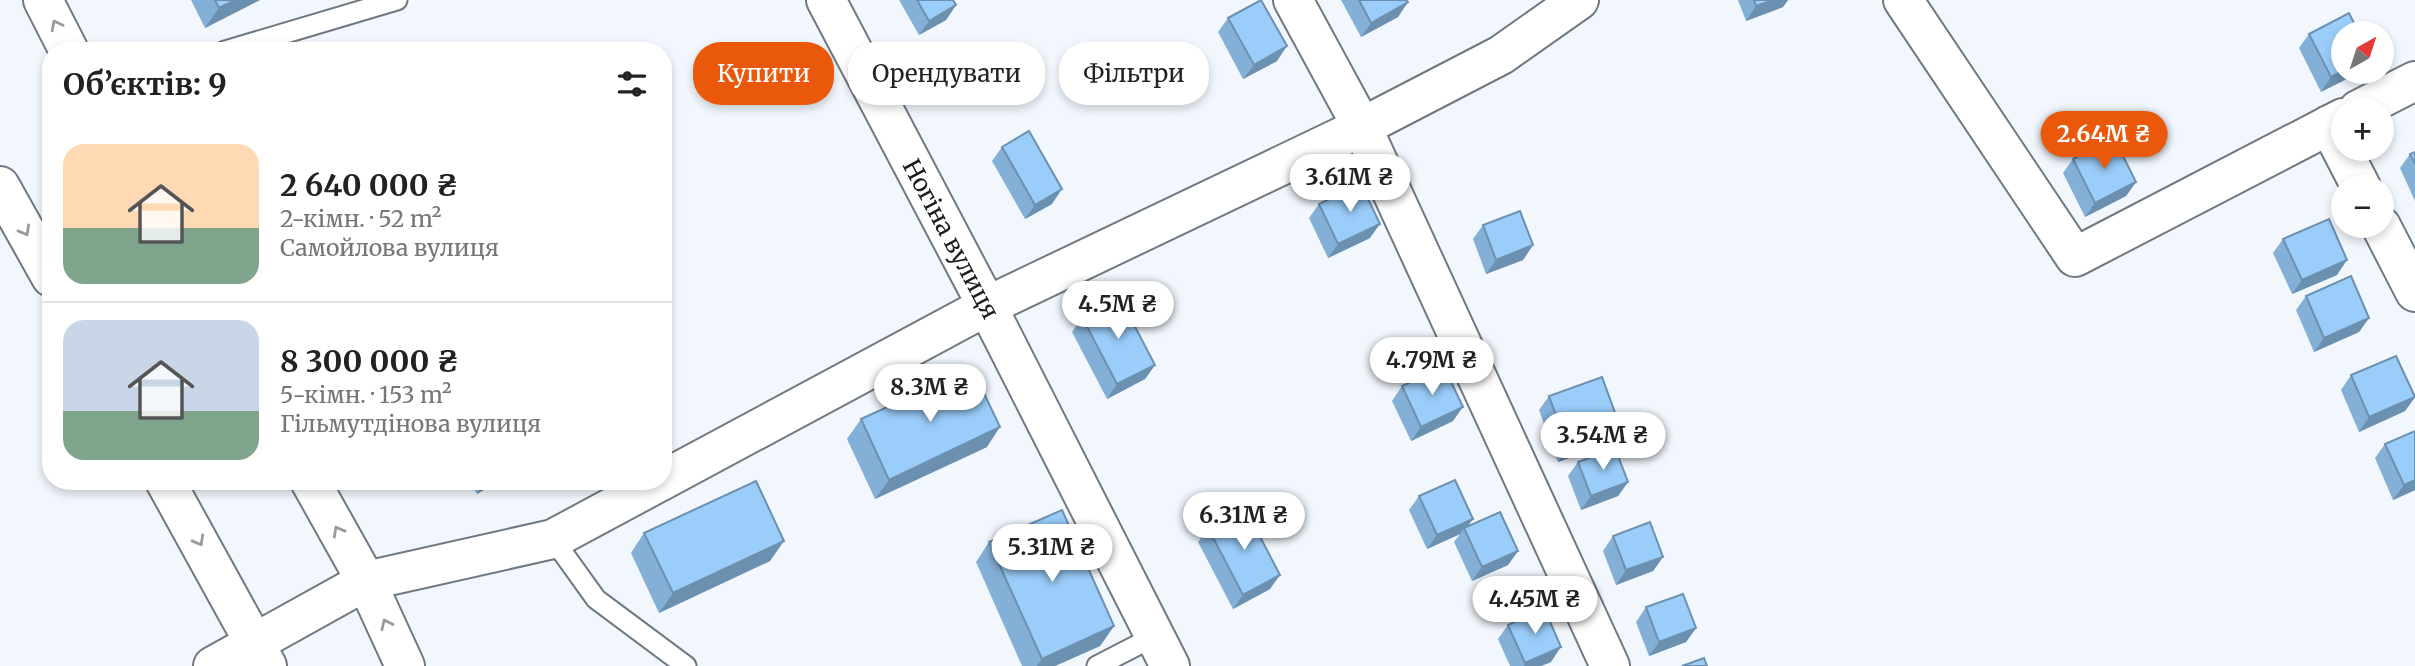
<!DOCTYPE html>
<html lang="uk">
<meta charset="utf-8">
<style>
:root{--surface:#fff;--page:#f2f2f2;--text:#222;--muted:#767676;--line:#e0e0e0;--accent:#ea580c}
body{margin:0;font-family:Merriweather,serif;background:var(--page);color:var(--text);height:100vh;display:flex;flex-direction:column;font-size:26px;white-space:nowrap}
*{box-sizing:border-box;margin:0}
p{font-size:23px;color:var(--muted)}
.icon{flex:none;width:38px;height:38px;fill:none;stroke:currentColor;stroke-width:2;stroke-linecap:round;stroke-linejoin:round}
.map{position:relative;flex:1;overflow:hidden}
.sheet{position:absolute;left:42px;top:42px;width:630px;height:448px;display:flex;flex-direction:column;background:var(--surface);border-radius:28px;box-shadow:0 4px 10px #0003}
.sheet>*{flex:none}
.guide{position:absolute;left:693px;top:42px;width:665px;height:63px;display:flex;gap:14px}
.needle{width:46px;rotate:39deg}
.controls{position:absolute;left:2331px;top:21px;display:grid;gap:14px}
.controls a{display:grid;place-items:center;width:63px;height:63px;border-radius:50%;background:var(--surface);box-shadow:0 4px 10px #0003;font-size:35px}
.price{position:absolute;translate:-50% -60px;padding:0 16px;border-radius:24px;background:#fff;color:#222;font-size:23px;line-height:46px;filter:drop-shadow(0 2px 4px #0008)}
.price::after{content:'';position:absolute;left:50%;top:42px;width:21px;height:16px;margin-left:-10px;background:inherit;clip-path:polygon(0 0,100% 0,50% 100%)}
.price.on{background:var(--accent);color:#fff}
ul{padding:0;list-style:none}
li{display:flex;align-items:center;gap:21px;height:175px;padding:0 21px}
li+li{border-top:2px solid var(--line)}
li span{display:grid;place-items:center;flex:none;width:196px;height:140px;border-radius:21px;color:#555}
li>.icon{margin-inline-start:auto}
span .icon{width:84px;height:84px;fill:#fffc;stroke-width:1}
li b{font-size:30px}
h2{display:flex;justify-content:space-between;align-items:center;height:84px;padding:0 21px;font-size:30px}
.chip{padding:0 24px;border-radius:28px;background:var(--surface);box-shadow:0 4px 10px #0003;font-size:24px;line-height:63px}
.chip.on{background:var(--accent);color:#fff}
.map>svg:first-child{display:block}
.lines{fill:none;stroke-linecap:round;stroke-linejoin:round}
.lane-casing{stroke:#707981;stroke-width:23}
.street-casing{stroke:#707981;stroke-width:42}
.lane{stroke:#fff;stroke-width:19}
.street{stroke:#fff;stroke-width:38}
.wall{fill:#84b0d7}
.shaded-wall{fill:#6c90af}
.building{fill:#9acdfa;stroke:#6c90af;stroke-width:2}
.oneway{stroke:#989a9b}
.labels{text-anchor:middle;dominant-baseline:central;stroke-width:7;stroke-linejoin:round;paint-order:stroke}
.street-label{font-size:24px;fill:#1a1e21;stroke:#fff}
</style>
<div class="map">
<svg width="2415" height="666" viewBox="0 0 2415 666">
<rect width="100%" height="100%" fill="#f1f7fd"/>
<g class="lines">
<g class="lane-casing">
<g id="lane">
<path d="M225,51L397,0"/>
<path d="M553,539L596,599L686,666"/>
<path d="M1097,666L1155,636"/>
</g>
</g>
<g class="street-casing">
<g id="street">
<path d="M43,0L69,51"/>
<path d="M826,0L987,306L1170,666"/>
<path d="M1293,0L1362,127L1610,666"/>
<path d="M1903,0L2075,257L2343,118"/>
<path d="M2358,110L2415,81"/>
<path d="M2329,125L2361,187"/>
<path d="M0,186L51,277"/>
<path d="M2381,226L2415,292"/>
<path d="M663,480L987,306L1362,127L1501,55L1579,0"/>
<path d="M165,481L267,666"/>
<path d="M310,481L366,581L405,666"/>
<path d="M213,666L366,581L553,539L661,481"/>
</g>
</g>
<use href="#lane" class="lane"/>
<use href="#street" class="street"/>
</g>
<g class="wall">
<path d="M191,0H260L205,28Z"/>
<path d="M899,0H953L956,5L946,20L919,35Z"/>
<path d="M1341,0H1406L1408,2L1398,17L1361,37Z"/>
<path d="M1738,0H1788L1783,7L1746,21Z"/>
<path d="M1228,18L1277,61L1243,79L1218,32Z"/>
<path d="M2309,34L2343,72L2321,92L2299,48Z"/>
<path d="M1002,147L1052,204L1025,219L992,161Z"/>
<path d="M2415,152V201L2400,168L2410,154Z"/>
<path d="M2073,159L2136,182L2126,196L2085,217L2063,173Z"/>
<path d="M1319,204L1370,238L1328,258L1309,218Z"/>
<path d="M1483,225L1533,245L1523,260L1486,274L1473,239Z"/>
<path d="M2283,239L2337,275L2292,294L2273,253Z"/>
<path d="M2306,296L2369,318L2359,332L2314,352L2296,310Z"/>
<path d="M1082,317L1155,365L1145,379L1107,399L1072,332Z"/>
<path d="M2351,375L2415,397L2405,411L2359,432L2341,390Z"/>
<path d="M1402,386L1453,421L1411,441L1392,401Z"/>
<path d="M1549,396L1621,429L1611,443L1558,462L1539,410Z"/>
<path d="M861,419L987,447L875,499L847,439Z"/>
<path d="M2415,431V490L2393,500L2375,458L2385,444Z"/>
<path d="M1578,462L1628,482L1618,496L1581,510L1568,476Z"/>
<path d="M469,481H499L477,494Z"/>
<path d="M1419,496L1473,519L1467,527L1518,551L1508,565L1472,581L1454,542L1460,534L1427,549L1409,510Z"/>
<path d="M1208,528L1270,589L1233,609L1198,542Z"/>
<path d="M644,533L770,561L659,613L631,553Z"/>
<path d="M1613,536L1663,557L1653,571L1616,585L1603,551Z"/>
<path d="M989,542L1114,626L1100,646L1055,666H1022L976,562Z"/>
<path d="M1646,607L1696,628L1686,642L1649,656L1636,622Z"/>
<path d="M1508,625L1551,662L1541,666H1510L1498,639Z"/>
</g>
<g class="shaded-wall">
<path d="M235,0H260L205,28L219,8Z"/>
<path d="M1773,0H1788L1783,7L1746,21L1756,6Z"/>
<path d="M1408,2L1398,17L1361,37L1371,23Z"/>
<path d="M956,5L946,20L919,35L929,21Z"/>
<path d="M1287,46L1277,61L1243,79L1254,65Z"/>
<path d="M2343,72H2361L2321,92L2331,77Z"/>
<path d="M2136,182L2126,196L2085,217L2095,203Z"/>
<path d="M1062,189L1052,204L1025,219L1035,205Z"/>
<path d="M1380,224L1370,238L1328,258L1338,244Z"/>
<path d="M1533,245L1523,260L1486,274L1496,260Z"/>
<path d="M2347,260L2337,275L2292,294L2302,280Z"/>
<path d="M2369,318L2359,332L2314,352L2324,338Z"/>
<path d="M1155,365L1145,379L1107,399L1117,384Z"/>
<path d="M2415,397L2405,411L2359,432L2369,417Z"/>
<path d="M1463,407L1453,421L1411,441L1421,427Z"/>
<path d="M1000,427L987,447L875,499L889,480Z"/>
<path d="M1621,429L1611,443L1558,462L1568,447Z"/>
<path d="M2415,480V490L2393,500L2404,485Z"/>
<path d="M486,481H499L477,494Z"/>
<path d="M1628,482L1618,496L1581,510L1591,496Z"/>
<path d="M1473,519L1465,530L1464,528L1460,534L1427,549L1437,535Z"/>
<path d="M784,541L770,561L659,613L673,593Z"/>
<path d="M1518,551L1508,565L1472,581L1482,567Z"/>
<path d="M1663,557L1653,571L1616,585L1626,570Z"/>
<path d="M1280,575L1270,589L1233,609L1243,595Z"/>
<path d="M1114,626L1100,646L1055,666H1037L1042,659Z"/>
<path d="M1696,628L1686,642L1649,656L1659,642Z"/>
<path d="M1561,647L1551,662L1541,666H1524L1525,663Z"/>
</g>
<g class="building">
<path d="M215,0H235L219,8Z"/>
<path d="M917,0H953L956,5L929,21Z"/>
<path d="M1261,0L1287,46L1254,65L1228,18Z"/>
<path d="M1359,0H1406L1408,2L1371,23Z"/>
<path d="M1754,0H1773L1756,6Z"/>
<path d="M2349,13L2359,33H2343V71L2331,77L2309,34Z"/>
<path d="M1029,131L1062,189L1035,205L1002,147Z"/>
<path d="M2114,138L2136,182L2095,203L2073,159Z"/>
<path d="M2415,152V164L2410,154Z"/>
<path d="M1361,184L1380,224L1338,244L1319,204Z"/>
<path d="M1520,211L1533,245L1496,260L1483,225Z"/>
<path d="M2329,219L2347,260L2302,280L2283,239Z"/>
<path d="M2351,276L2369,318L2324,338L2306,296Z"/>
<path d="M1120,298L1155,365L1117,384L1082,317Z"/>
<path d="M2396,356L2415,397L2369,417L2351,375Z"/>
<path d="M1444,367L1463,407L1421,427L1402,386Z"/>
<path d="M972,368L1000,427L889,480L861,419Z"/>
<path d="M1602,377L1621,429L1568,447L1549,396Z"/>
<path d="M2415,431V480L2404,485L2385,444Z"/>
<path d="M1615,448L1628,482L1591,496L1578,462Z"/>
<path d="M1455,480L1473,519L1437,535L1419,496Z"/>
<path d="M756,481L784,541L673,593L644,533Z"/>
<path d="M1245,508L1280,575L1243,595L1208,528Z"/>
<path d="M1062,510L1114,626L1042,659L989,542Z"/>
<path d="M1500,512L1518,551L1482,567L1464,528Z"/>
<path d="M1650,522L1663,557L1626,570L1613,536Z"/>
<path d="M1683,594L1696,628L1659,642L1646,607Z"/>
<path d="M1544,608L1561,647L1525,663L1508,625Z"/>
<path d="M1704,658L1707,666H1682Z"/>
</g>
<defs><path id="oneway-chevron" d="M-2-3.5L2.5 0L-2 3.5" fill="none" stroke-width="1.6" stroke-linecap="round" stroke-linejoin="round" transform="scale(1.75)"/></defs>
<g class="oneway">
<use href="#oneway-chevron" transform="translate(56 25) rotate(-117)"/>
<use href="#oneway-chevron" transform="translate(25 231) rotate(61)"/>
<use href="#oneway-chevron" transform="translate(338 531) rotate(-119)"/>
<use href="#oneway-chevron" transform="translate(199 541) rotate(61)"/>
<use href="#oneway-chevron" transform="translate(386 624) rotate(-115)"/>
</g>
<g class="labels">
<g class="street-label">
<text transform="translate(951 239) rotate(62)">Ногіна вулиця</text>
</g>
</g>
</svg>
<div class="controls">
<a><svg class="needle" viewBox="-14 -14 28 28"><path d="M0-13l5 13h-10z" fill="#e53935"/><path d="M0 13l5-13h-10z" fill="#767676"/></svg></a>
<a>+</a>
<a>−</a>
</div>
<b class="price on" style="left:2104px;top:171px">2.64M ₴</b>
<b class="price" style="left:1350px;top:214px">3.61M ₴</b>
<b class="price" style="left:1118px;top:341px">4.5M ₴</b>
<b class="price" style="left:1432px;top:397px">4.79M ₴</b>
<b class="price" style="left:930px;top:424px">8.3M ₴</b>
<b class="price" style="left:1603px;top:472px">3.54M ₴</b>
<b class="price" style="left:1244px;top:552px">6.31M ₴</b>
<b class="price" style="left:1052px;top:584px">5.31M ₴</b>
<b class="price" style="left:1535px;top:636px">4.45M ₴</b>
<div class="guide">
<a class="chip on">Купити</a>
<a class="chip">Орендувати</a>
<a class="chip">Фільтри</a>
</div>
<section class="sheet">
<h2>Об’єктів: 9<svg class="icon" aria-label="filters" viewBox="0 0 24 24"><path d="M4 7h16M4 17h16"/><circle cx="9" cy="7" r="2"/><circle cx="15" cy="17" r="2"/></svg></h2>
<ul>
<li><span style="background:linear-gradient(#ffd9b3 60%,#7fa58c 0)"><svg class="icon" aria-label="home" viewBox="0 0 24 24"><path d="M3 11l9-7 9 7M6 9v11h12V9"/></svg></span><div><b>2 640 000 ₴</b><p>2-кімн. · 52 m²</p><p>Самойлова вулиця</p></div></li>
<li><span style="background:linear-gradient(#c9d6e8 65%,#7fa58c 0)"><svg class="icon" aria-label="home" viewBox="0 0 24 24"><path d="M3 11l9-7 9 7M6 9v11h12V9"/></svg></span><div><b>8 300 000 ₴</b><p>5-кімн. · 153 m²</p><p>Гільмутдінова вулиця</p></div></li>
</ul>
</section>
</div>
